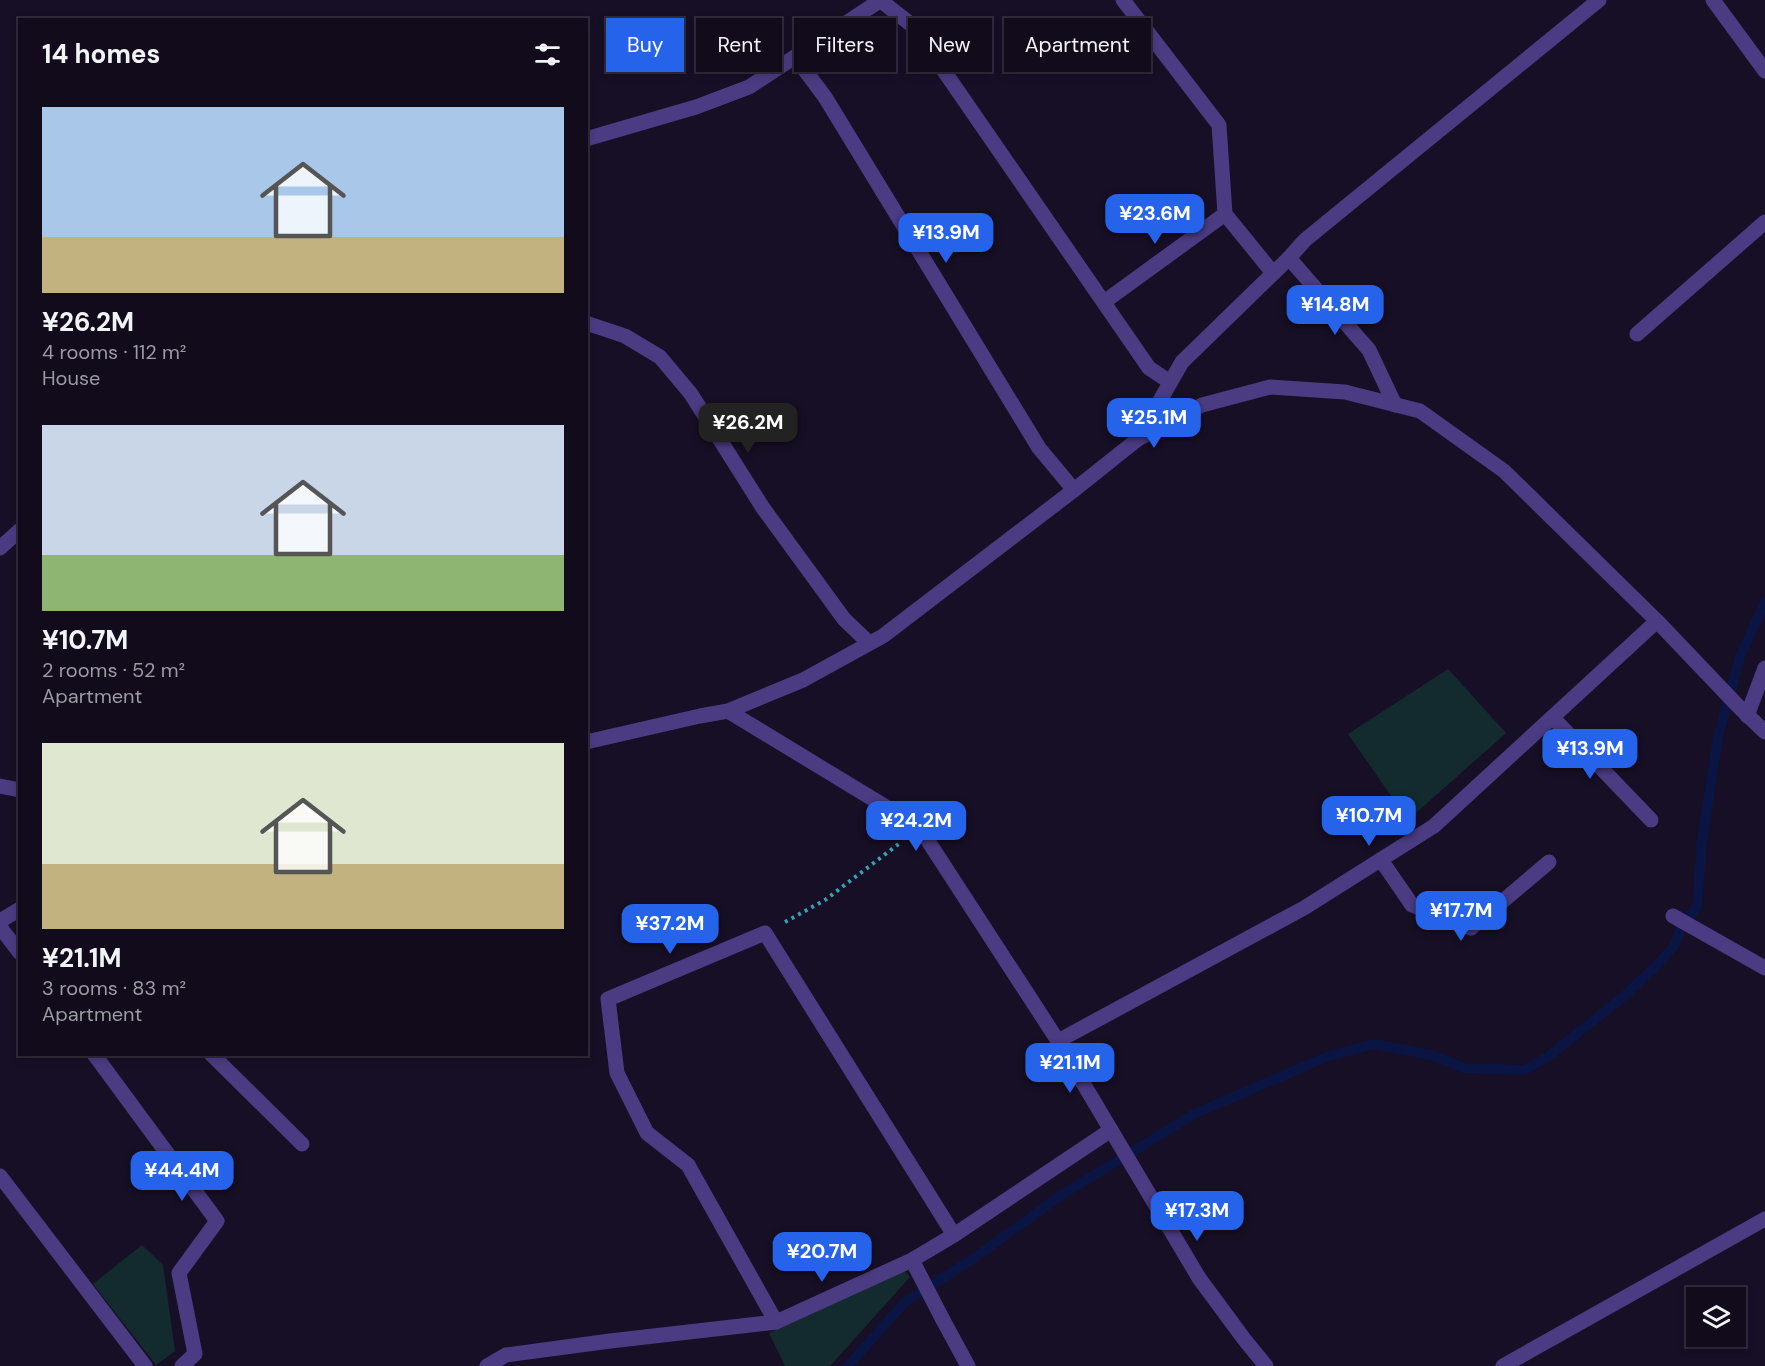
<!DOCTYPE html>
<meta charset="utf-8">
<style>
:root{--surface:#110b1c;--page:#1e1929;--text:#f1f3f6;--muted:#9c9ba3;--line:#302b3b;--accent:#2563eb}
body{margin:0;font-family:"DM Sans",sans-serif;background:var(--page);color:var(--text);height:100vh;display:flex;flex-direction:column;font-size:22px;white-space:nowrap}
*{box-sizing:border-box;margin:0}
p{font-size:20px;color:var(--muted)}
.icon{flex:none;width:33px;height:33px;fill:none;stroke:currentColor;stroke-width:2;stroke-linecap:round;stroke-linejoin:round}
.map{position:relative;flex:1;overflow:hidden}
.panel{position:absolute;left:18px;top:18px;width:570px;height:1038px;display:flex;flex-direction:column;background:var(--surface);border-radius:0px;box-shadow:0 3px 9px #0003,0 0 0 2px var(--line)}
.panel>*{flex:none}
.top-card{position:absolute;left:606px;top:18px;width:570px;height:54px;display:flex;gap:12px}
.fabs{position:absolute;left:1686px;top:1287px;display:grid;gap:12px}
.fabs a{display:grid;place-items:center;width:60px;height:60px;border-radius:0px;background:var(--surface);box-shadow:0 3px 9px #0003,0 0 0 2px var(--line);font-size:30px}
.price{position:absolute;translate:-50% -51px;padding:0 14px;border-radius:12px;background:var(--accent);color:#fff;font-size:20px;line-height:39px;filter:drop-shadow(0 2px 3px #0008)}
.price::after{content:'';position:absolute;left:50%;top:36px;width:18px;height:14px;margin-left:-9px;background:inherit;clip-path:polygon(0 0,100% 0,50% 100%)}
.price.current{background:#222;color:#fff}
ul{padding:0;list-style:none}
li{display:grid;align-content:center;gap:12px;height:318px;padding:0 24px}
li span{display:grid;place-items:center;height:186px;border-radius:0px;color:#555}
li>.icon{margin-inline-start:auto}
span .icon{width:108px;height:108px;fill:#fffc;stroke-width:1}
li b{font-size:26px}
h2{display:flex;justify-content:space-between;align-items:center;height:72px;padding:0 24px;font-size:26px}
.chip{padding:0 21px;border-radius:0px;background:var(--surface);box-shadow:0 3px 9px #0003,0 0 0 2px var(--line);font-size:21px;line-height:54px}
.chip.current{background:var(--accent);color:#fff}
.map>svg:first-child{display:block}
.green{fill:#132b2f}
.lines{fill:none;stroke-linecap:round;stroke-linejoin:round}
.stream{stroke:#0b1543;stroke-width:10}
.path{stroke:#32a5b5;stroke-width:4;stroke-dasharray:3 4.5;stroke-linecap:butt}
.service{stroke:#4b3b83;stroke-width:15}
.minor{stroke:#4b3b83;stroke-width:15}
.tertiary{stroke:#4b3b83;stroke-width:15}
</style>
<div class="map">
<svg width="1765" height="1366" viewBox="0 0 1765 1366">
<rect width="100%" height="100%" fill="#170f25"/>
<g class="green">
<path d="M1448,669L1506,733L1408,820L1348,734Z"/>
<path d="M142,1245L163,1265L175,1351L156,1365L93,1284Z"/>
<path d="M904,1270L910,1277L830,1366H785L769,1333Z"/>
</g>
<g class="lines">
<path class="stream" d="M848,1366L905,1302L973,1259L1060,1196L1194,1114L1326,1057L1374,1044L1431,1055L1464,1068L1525,1070L1549,1056L1623,997L1655,967L1674,946L1681,928L1697,907L1702,841L1718,737L1740,657L1765,602"/>
<path class="path" d="M785,922L825,900L900,843"/>
<path class="service" d="M912,1260L943,1320"/>
<g class="minor">
<path d="M880,0L913,26L1149,368L1170,382"/>
<path d="M1123,0L1219,125L1225,214L1273,273"/>
<path d="M1713,0L1765,71"/>
<path d="M795,57L825,97L1039,448L1074,490"/>
<path d="M586,139L696,107L749,87L881,0"/>
<path d="M1289,258L1369,350L1395,405"/>
<path d="M1104,302L1225,214"/>
<path d="M586,323L625,336L660,357L691,394L763,508L844,619L869,643"/>
<path d="M1637,334L1765,222"/>
<path d="M1138,439L1182,362L1289,258L1305,240L1599,0"/>
<path d="M0,548L20,530"/>
<path d="M728,711L919,827L1058,1041L1199,1278L1244,1339L1266,1366"/>
<path d="M1747,716L1765,668"/>
<path d="M1553,718L1651,820"/>
<path d="M1381,860L1412,905L1471,928L1549,862"/>
<path d="M1673,916L1765,968"/>
<path d="M0,921L20,909"/>
<path d="M0,927L20,953"/>
<path d="M1058,1041L1304,908L1434,826L1657,621"/>
<path d="M94,1054L217,1221L179,1273L195,1354L182,1366"/>
<path d="M211,1054L302,1144"/>
<path d="M0,1176L145,1366"/>
<path d="M943,1320L968,1366"/>
<path d="M776,1322L688,1165L647,1133L617,1073L608,999L765,933L954,1235"/>
<path d="M487,1366L506,1355L610,1341L776,1322L912,1260L954,1235L1111,1130"/>
<path d="M1503,1366L1765,1219"/>
</g>
<g class="tertiary">
<path d="M586,742L700,716L728,711L803,680L883,636L1074,490L1138,439L1202,405L1270,387L1345,392L1420,411L1504,471L1657,621L1738,706L1765,732"/>
<path d="M0,786L20,790"/>
</g>
</g>
</svg>
<div class="fabs">
<a><svg class="icon" aria-label="layers" viewBox="0 0 24 24"><path d="M12 4l9 5-9 5-9-5zM3 14l9 5 9-5"/></svg></a>
</div>
<b class="price" style="left:1155px;top:245px">¥23.6M</b>
<b class="price" style="left:946px;top:264px">¥13.9M</b>
<b class="price" style="left:1335px;top:336px">¥14.8M</b>
<b class="price" style="left:1154px;top:449px">¥25.1M</b>
<b class="price current" style="left:748px;top:454px">¥26.2M</b>
<b class="price" style="left:1590px;top:780px">¥13.9M</b>
<b class="price" style="left:1369px;top:847px">¥10.7M</b>
<b class="price" style="left:916px;top:852px">¥24.2M</b>
<b class="price" style="left:1461px;top:942px">¥17.7M</b>
<b class="price" style="left:670px;top:955px">¥37.2M</b>
<b class="price" style="left:1070px;top:1094px">¥21.1M</b>
<b class="price" style="left:182px;top:1202px">¥44.4M</b>
<b class="price" style="left:1197px;top:1242px">¥17.3M</b>
<b class="price" style="left:822px;top:1283px">¥20.7M</b>
<div class="top-card">
<a class="chip current">Buy</a>
<a class="chip">Rent</a>
<a class="chip">Filters</a>
<a class="chip">New</a>
<a class="chip">Apartment</a>
</div>
<section class="panel">
<h2>14 homes<svg class="icon" aria-label="filters" viewBox="0 0 24 24"><path d="M4 7h16M4 17h16"/><circle cx="9" cy="7" r="2"/><circle cx="15" cy="17" r="2"/></svg></h2>
<ul>
<li><span style="background:linear-gradient(#a9c7e8 70%,#c2b280 0)"><svg class="icon" aria-label="home" viewBox="0 0 24 24"><path d="M3 11l9-7 9 7M6 9v11h12V9"/></svg></span><div><b>¥26.2M</b><p>4 rooms · 112 m²</p><p>House</p></div></li>
<li><span style="background:linear-gradient(#c9d6e8 70%,#8fb573 0)"><svg class="icon" aria-label="home" viewBox="0 0 24 24"><path d="M3 11l9-7 9 7M6 9v11h12V9"/></svg></span><div><b>¥10.7M</b><p>2 rooms · 52 m²</p><p>Apartment</p></div></li>
<li><span style="background:linear-gradient(#dfe7d0 65%,#c2b280 0)"><svg class="icon" aria-label="home" viewBox="0 0 24 24"><path d="M3 11l9-7 9 7M6 9v11h12V9"/></svg></span><div><b>¥21.1M</b><p>3 rooms · 83 m²</p><p>Apartment</p></div></li>
</ul>
</section>
</div>
